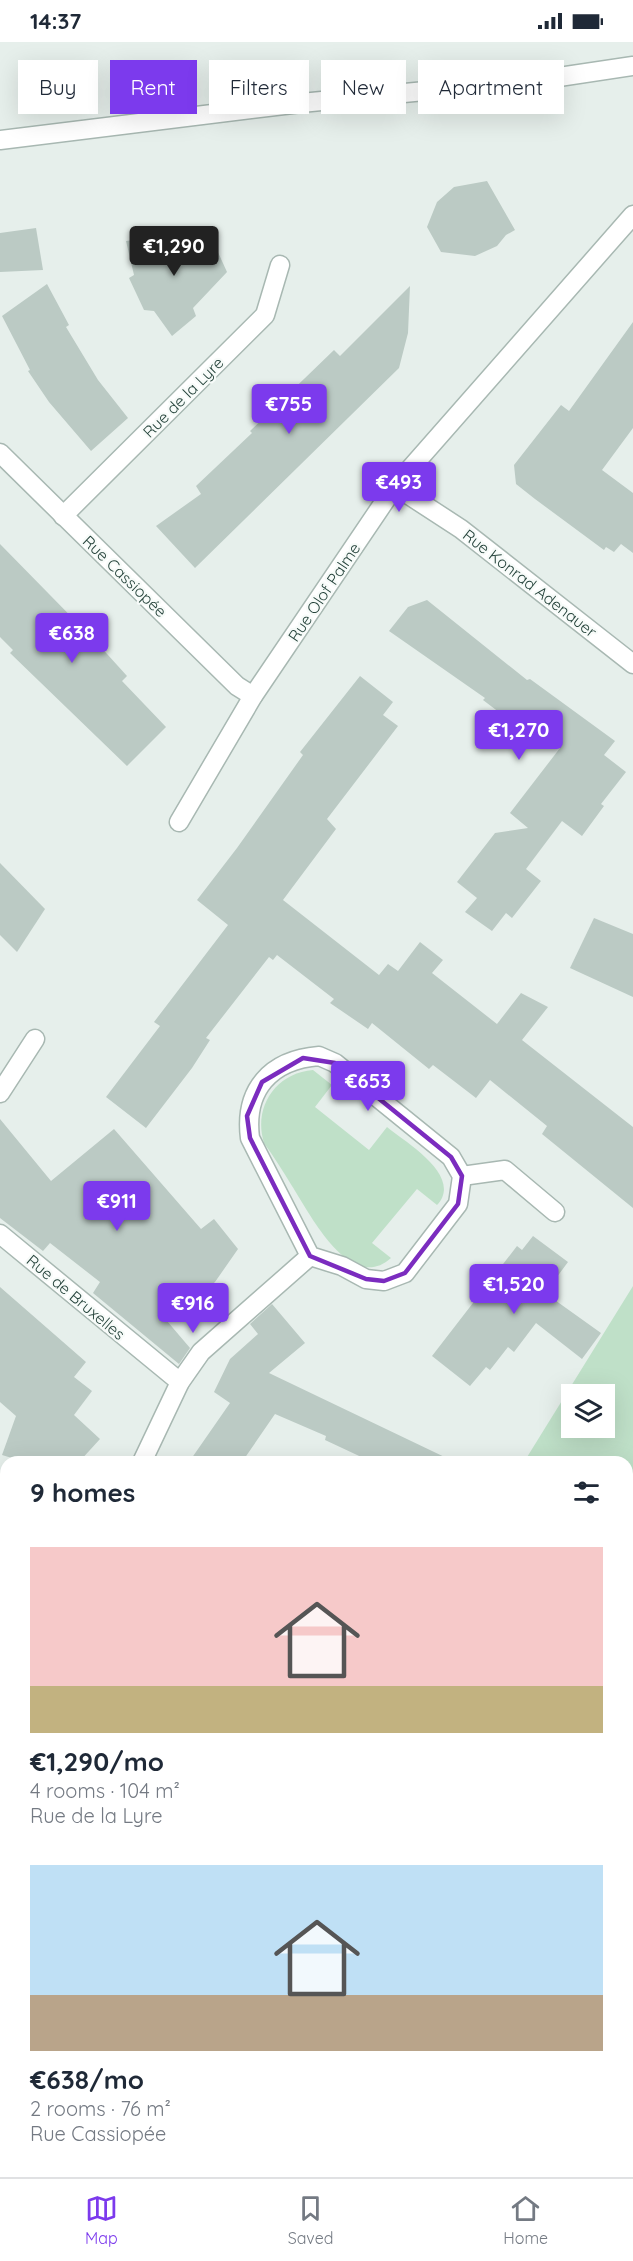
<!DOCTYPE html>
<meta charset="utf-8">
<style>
:root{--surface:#fff;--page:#f6f6f7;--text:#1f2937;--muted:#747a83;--line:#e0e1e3;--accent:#7c3aed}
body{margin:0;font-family:Quicksand,sans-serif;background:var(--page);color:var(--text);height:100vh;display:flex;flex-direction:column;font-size:22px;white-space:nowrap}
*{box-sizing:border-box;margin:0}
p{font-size:20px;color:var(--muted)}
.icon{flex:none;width:33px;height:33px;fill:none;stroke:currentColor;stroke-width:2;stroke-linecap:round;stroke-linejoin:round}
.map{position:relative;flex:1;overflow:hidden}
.sheet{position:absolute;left:0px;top:1414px;width:633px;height:722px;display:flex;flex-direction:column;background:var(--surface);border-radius:18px 18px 0 0;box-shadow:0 6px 24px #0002}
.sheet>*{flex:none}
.guide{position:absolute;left:18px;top:18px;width:597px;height:54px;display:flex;gap:12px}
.controls{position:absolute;left:561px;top:1342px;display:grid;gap:12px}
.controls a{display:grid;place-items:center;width:54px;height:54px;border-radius:0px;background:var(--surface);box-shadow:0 6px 24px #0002;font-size:30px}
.price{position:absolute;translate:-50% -51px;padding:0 14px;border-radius:6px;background:var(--accent);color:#fff;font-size:20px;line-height:39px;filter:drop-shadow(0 2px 3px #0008)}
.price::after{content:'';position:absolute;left:50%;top:36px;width:18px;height:14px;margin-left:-9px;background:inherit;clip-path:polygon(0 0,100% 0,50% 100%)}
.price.active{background:#222;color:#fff}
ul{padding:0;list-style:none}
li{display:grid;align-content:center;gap:12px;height:318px;padding:0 30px}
li span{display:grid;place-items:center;height:186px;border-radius:0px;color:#555}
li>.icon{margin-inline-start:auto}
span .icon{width:108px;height:108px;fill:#fffc;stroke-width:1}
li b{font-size:26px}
h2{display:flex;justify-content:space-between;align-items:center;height:72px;padding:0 30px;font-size:26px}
.tag{padding:0 21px;border-radius:0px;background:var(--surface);box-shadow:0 6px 24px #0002;font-size:21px;line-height:54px}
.tag.active{background:var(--accent);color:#fff}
.status{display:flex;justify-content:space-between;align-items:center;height:42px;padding:0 30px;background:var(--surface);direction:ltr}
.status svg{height:16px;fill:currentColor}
.menu{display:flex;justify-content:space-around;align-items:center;height:84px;border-top:2px solid var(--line);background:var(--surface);font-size:16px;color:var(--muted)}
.menu a{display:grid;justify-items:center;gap:3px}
.menu .active{color:var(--accent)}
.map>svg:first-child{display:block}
.green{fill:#bfe0c8;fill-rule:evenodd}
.building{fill:#bbcac4}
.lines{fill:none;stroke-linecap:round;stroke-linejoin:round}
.service-casing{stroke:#a8b8b2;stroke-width:21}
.minor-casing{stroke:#a8b8b2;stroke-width:21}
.tertiary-casing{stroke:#a8b8b2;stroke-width:21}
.service{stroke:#fff;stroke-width:18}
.minor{stroke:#fff;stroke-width:18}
.tertiary{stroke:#fff;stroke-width:18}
.marked{fill:none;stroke:#7b2cbf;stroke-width:4.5;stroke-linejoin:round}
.labels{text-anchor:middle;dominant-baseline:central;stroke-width:4.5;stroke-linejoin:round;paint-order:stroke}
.street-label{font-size:16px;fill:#24423a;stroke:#f7fbf9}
</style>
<div class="status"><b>14:37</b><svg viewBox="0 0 49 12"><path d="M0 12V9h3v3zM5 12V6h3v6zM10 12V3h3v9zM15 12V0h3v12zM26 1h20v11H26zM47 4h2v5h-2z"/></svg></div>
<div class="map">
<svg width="633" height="2135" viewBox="0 0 633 2135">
<rect width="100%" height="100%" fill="#e6efeb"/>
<g class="green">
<path d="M313,1028L332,1043L315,1065L369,1108L387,1085C405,1100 464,1134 437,1163L417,1147L372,1201L391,1216C350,1253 309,1170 292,1144C283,1129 274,1115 264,1101C253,1066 275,1031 313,1028Z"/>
<path d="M633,1244V2135H499L502,2130H627V1420H524ZM572,1353H604V1386H572Z"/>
</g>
<g class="building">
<path d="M487,139L515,188L506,193L497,204L475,214L441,210L427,185L437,160L454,145Z"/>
<path d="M36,186L43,228L0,230V191Z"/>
<path d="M160,195L164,201L212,197L227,230L193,266L196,274L172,294L154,269L144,268L129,236L134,233L126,199Z"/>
<path d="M47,242L69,283L66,285L98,338L128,376L91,409L49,360L28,329L30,328L2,274Z"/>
<path d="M410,244L408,291L399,326L195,526L156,484L201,452L196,444L252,391L250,389L334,308L340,314Z"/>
<path d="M633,280V386L602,428L633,451V511L621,502L614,510L606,505L604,508L535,457L516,442L514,423L561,363L569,369Z"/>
<path d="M0,502L98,602L127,634L122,639L166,685L127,724L10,611L13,608L0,595Z"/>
<path d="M427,558L527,638L530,637L615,699L604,713L626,730L601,762L604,764L582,794L562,779L526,827L541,839L512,876L506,871L492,889L465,870L477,856L457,840L495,791L528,786L510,771L560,706L511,672L508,677L483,658L485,656L389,589L408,565Z"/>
<path d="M360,634L393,660L383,673L398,684L327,777L336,787L283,858L379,933L388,922L398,929L420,900L443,918L432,931L497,982L521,951L548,965L522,998L633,1085V1166L542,1092L547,1084L490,1038L476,1056L433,1023L429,1027L372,981L368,987L330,961L334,957L277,913L273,918L269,915L206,996L210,998L192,1026L146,1086L106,1055L160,984L154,980L228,883L197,858L237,806L303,713L300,710Z"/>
<path d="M0,821L45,867L17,910L0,893Z"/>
<path d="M594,876L633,892V955L570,926Z"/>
<path d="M0,1077L51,1139L114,1087L201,1187L214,1177L238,1207L215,1240L167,1279L190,1306L179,1322L93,1251L100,1240L50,1201L43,1209L0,1176Z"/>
<path d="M533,1194L568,1220L545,1251L601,1291L582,1317L536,1281L514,1310L508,1305L490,1328L486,1325L470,1344L432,1314L517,1204L522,1208Z"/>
<path d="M0,1245L86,1320L74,1335L92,1349L74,1373L100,1397L79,1420H11L12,1416L2,1413L16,1374L0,1360Z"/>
<path d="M272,1262L305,1301L269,1331L455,1420H372L325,1398L326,1394L275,1372L242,1420H189L230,1361L214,1350L230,1317L258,1292L250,1282Z"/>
</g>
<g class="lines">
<g class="service-casing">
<path id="service" d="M462,1134L505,1128L555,1170"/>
</g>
<g class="minor-casing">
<g id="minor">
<path d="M0,411L237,644L253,654"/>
<path d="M395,444L461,487L633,622"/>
<path d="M63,474L265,273L280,223"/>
<path d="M179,780L253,654L395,444L633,173"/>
<path d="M319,1014L335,1021L451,1115L462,1134L458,1162L405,1231L384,1239L366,1237L342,1224L310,1214L250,1096C244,1048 270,1018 319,1014Z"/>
<path d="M0,1051L35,997"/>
<path d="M0,1192L180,1340"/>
<path d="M142,1420L180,1340L201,1310L310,1214"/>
<path d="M0,1781H6"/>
<path d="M0,2008L6,2007"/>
<path d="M437,2130L440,2135"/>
</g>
</g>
<g class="tertiary-casing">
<path id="tertiary" d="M0,98L301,61L539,38L633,24"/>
</g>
<use href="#service" class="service"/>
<use href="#minor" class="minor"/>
<use href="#tertiary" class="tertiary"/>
</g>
<path class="marked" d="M303,1016L335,1021L451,1115L462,1134L458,1162L405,1231L384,1239L366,1237L310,1214L250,1096L247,1074L262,1040Z"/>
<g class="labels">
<g class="street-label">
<text transform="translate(183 355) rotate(-45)">Rue de la Lyre</text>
<text transform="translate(125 534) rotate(44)">Rue Cassiopée</text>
<text transform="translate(530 541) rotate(38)">Rue Konrad Adenauer</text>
<text transform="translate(324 550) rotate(-56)">Rue Olof Palme</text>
<text transform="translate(76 1255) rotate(40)">Rue de Bruxelles</text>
</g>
</g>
</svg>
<div class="controls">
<a><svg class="icon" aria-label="layers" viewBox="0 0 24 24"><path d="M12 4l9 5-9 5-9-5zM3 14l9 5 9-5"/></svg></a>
</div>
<b class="price active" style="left:174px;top:235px">€1,290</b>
<b class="price" style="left:289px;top:393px">€755</b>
<b class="price" style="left:399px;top:471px">€493</b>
<b class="price" style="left:72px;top:622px">€638</b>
<b class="price" style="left:519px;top:719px">€1,270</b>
<b class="price" style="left:368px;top:1070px">€653</b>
<b class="price" style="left:117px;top:1190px">€911</b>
<b class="price" style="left:514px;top:1273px">€1,520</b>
<b class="price" style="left:193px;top:1292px">€916</b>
<div class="guide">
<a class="tag">Buy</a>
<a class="tag active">Rent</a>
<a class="tag">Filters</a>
<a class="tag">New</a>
<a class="tag">Apartment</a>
</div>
<section class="sheet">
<h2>9 homes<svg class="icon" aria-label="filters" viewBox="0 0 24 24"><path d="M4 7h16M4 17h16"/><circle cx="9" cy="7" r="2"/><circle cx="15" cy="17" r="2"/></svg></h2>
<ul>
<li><span style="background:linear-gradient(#f6c9c9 75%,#c2b280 0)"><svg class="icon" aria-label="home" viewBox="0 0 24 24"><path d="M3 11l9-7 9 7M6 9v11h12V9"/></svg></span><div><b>€1,290/mo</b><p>4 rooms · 104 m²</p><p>Rue de la Lyre</p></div></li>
<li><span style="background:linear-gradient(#bfe0f5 70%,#b9a48a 0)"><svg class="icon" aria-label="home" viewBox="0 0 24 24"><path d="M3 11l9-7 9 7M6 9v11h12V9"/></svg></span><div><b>€638/mo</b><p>2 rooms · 76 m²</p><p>Rue Cassiopée</p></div></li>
</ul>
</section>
</div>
<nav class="menu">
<a class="active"><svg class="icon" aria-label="map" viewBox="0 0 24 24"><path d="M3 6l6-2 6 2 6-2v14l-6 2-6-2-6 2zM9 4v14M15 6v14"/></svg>Map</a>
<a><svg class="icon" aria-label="saved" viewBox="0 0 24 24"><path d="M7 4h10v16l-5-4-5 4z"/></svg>Saved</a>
<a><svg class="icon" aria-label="home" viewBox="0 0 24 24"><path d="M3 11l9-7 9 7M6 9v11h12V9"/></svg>Home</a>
</nav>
